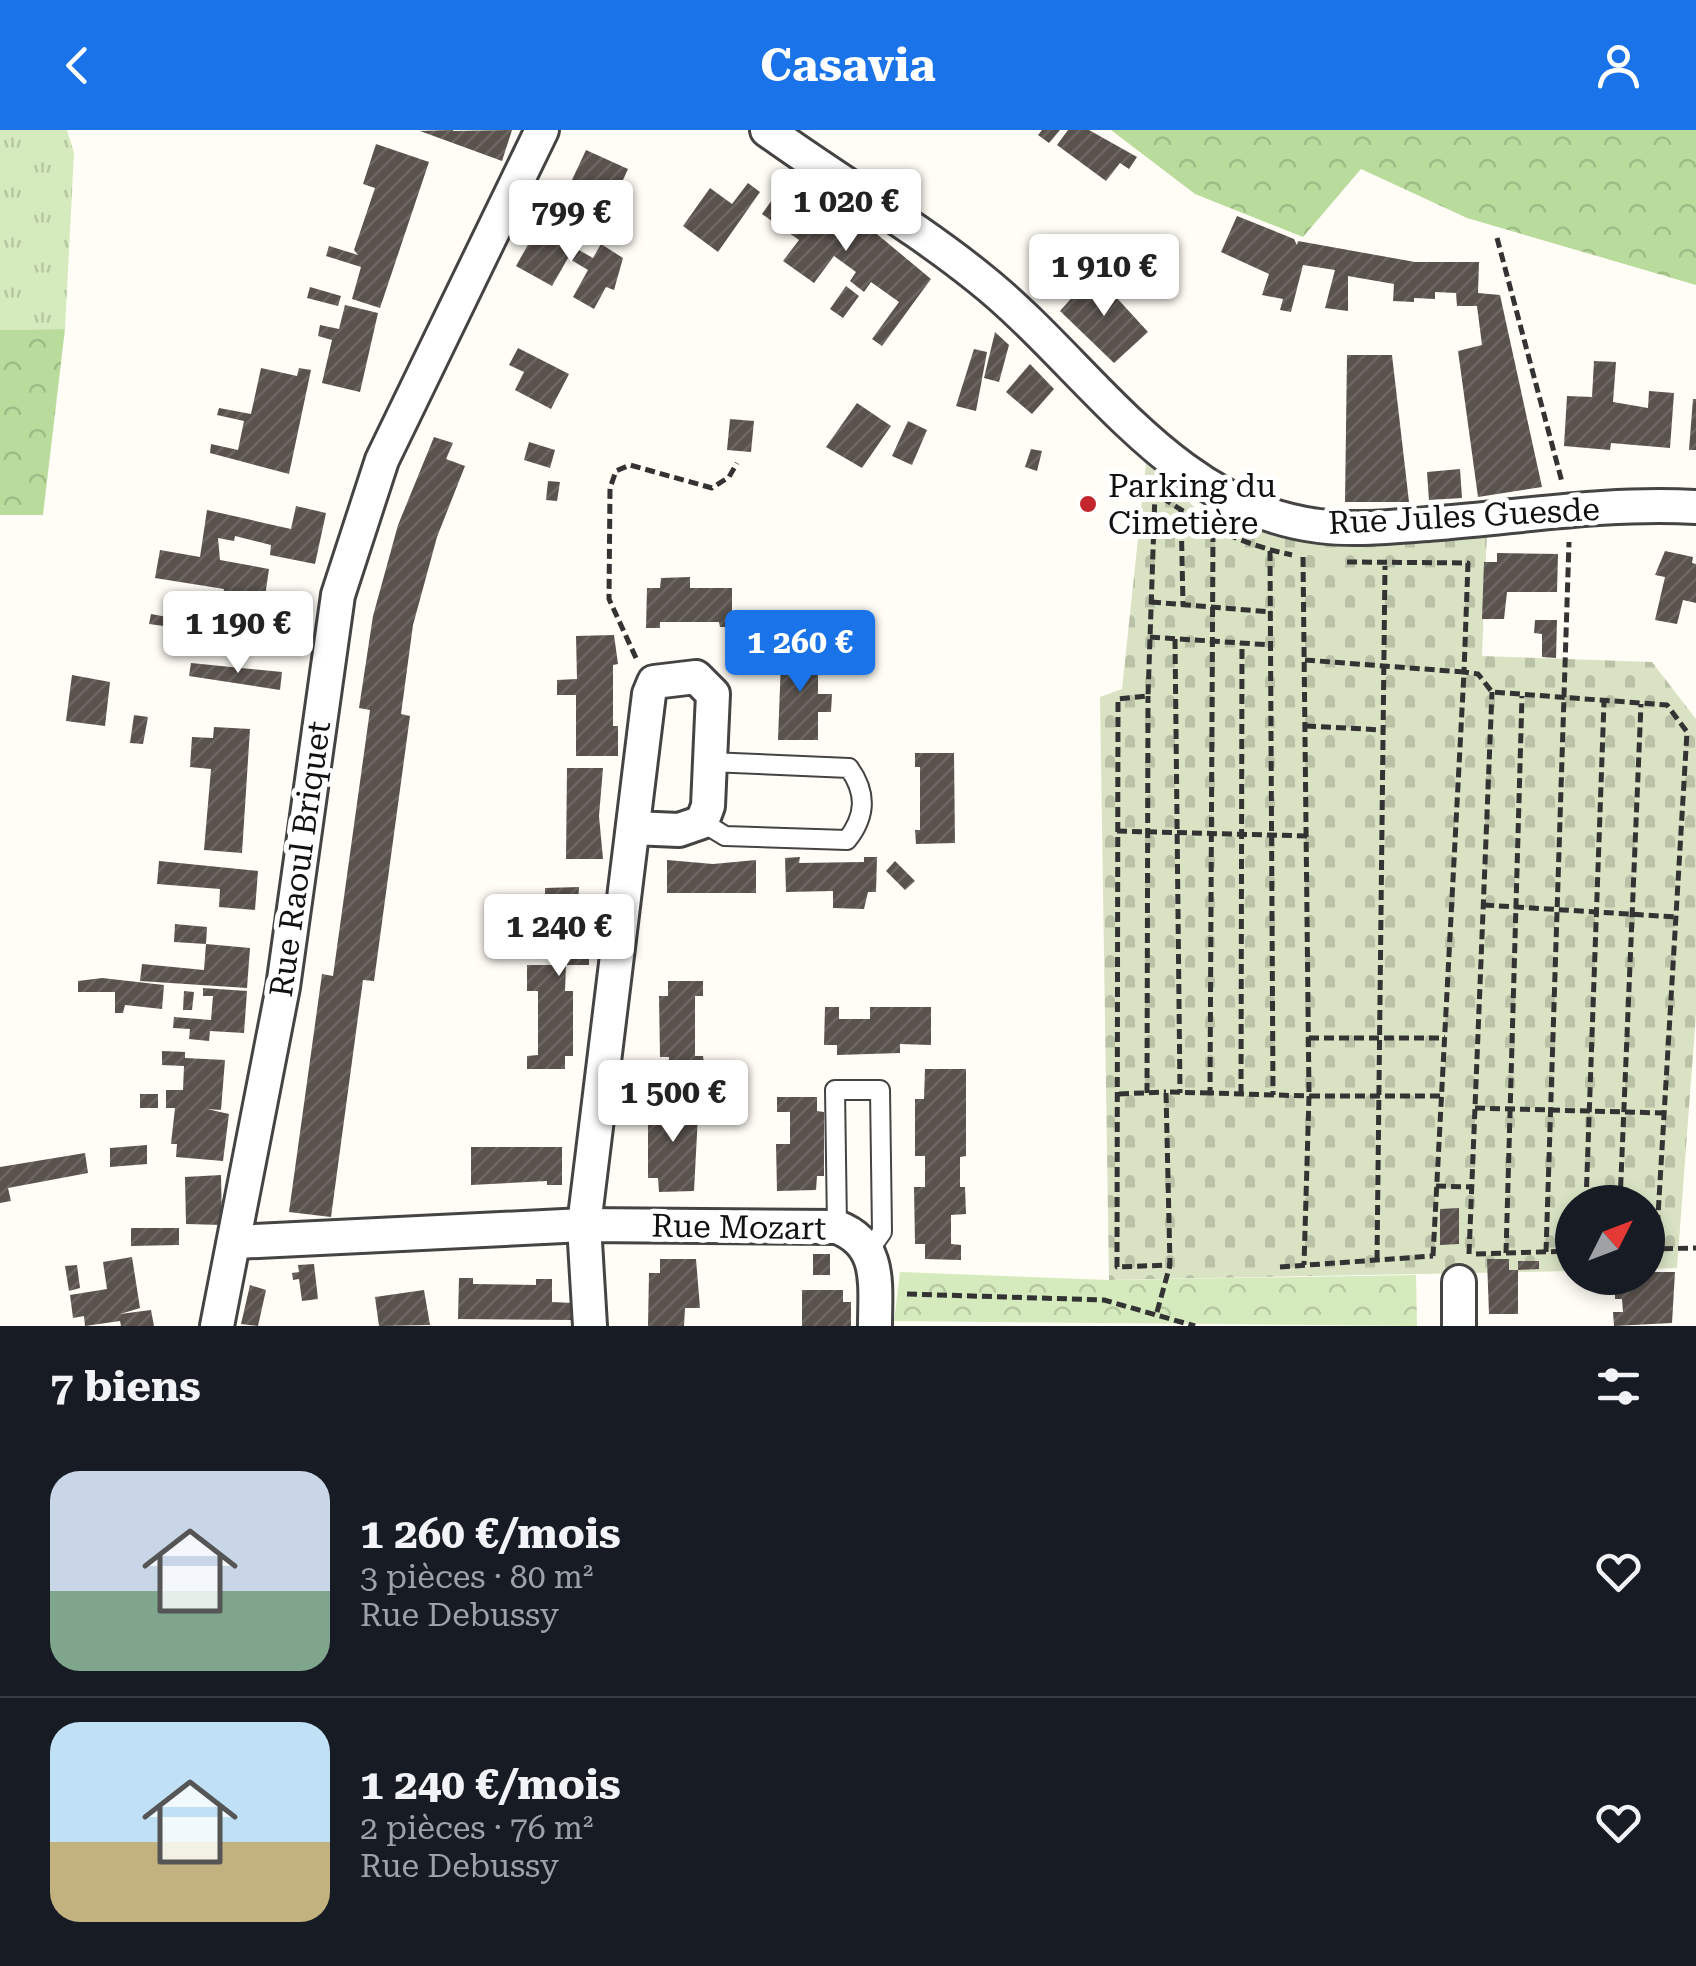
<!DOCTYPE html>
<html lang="fr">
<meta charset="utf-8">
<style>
:root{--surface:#171b24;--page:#242831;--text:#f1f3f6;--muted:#9ea1a6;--line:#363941;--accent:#1a73e8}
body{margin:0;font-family:"Roboto Serif",serif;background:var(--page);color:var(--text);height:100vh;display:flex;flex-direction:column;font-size:38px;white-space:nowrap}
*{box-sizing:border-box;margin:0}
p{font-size:32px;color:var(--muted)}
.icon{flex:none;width:55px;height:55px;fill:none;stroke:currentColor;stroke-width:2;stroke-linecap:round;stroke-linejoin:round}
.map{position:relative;height:1196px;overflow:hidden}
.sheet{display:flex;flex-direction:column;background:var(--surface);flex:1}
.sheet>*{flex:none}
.needle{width:65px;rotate:48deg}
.fabs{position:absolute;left:1555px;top:1055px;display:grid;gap:20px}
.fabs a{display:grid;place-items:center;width:110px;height:110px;border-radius:50%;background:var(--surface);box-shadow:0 5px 15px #0003;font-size:50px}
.price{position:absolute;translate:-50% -85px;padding:0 22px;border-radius:10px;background:#fff;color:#222;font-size:32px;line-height:65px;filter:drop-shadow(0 2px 5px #0008)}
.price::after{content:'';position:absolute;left:50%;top:60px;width:30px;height:22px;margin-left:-15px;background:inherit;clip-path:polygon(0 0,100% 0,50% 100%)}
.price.selected{background:var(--accent);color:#fff}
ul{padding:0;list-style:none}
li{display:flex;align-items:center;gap:30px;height:250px;padding:0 50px}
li+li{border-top:2px solid var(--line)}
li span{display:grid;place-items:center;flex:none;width:280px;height:200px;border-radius:30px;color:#555}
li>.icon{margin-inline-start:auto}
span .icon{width:120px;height:120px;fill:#fffc;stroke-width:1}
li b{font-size:42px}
h2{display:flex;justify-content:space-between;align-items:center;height:120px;padding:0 50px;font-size:42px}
header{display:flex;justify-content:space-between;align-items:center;height:130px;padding:0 50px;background:var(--accent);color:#fff;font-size:45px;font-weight:700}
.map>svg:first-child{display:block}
.grass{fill:url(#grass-tufts)}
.forest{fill:url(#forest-crowns)}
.cemetery{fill:url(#cemetery-stones)}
.park{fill:url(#park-crowns)}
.building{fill:url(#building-hatch)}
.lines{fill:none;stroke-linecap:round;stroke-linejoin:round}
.lane-casing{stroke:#444;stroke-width:22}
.street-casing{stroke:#444;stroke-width:38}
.path{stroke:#333;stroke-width:5;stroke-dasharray:10 5;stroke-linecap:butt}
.lane{stroke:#fff;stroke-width:18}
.street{stroke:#fff;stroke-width:32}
.poi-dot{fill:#c4262e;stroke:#fff;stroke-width:4}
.labels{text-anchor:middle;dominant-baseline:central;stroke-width:10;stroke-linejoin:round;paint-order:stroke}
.poi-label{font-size:32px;fill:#111;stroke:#fff;text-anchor:start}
.street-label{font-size:32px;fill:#111;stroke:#fff}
</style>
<header><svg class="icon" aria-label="back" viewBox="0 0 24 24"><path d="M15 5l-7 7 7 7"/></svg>Casavia<svg class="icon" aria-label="person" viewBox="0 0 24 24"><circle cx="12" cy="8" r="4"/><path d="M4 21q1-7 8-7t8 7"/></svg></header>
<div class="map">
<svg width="1696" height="1196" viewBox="0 0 1696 1196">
<defs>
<pattern id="grass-tufts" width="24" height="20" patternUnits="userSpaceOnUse" patternTransform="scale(2.5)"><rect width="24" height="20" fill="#d5ebbd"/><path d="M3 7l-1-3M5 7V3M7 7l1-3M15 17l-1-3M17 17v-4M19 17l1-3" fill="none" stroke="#b6c8a1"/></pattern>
<pattern id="forest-crowns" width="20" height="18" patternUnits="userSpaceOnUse" patternTransform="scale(2.5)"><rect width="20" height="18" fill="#b9dc9c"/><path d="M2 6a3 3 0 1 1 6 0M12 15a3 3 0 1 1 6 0" fill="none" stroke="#9ebc85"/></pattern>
<pattern id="cemetery-stones" width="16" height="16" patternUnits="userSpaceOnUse" patternTransform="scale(2.5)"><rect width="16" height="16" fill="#d9e3c4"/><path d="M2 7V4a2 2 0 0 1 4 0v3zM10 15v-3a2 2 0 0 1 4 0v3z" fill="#b9c2a7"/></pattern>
<pattern id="park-crowns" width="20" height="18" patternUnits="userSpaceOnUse" patternTransform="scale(2.5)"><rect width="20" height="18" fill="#d5ebbd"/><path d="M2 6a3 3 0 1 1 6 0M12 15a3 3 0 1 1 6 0" fill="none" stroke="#b6c8a1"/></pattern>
<pattern id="building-hatch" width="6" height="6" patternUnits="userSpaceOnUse" patternTransform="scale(2.5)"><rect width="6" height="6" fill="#5a524d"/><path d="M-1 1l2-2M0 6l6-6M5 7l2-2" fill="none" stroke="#6d6662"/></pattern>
</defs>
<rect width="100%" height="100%" fill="#fffdf5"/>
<path class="grass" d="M0,0H67L74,23L65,199L0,200Z"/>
<g class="forest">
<path d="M1111,0H1696V155L1467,88L1361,39L1303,107L1195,64Z"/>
<path d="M65,199L43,385H0V200Z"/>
</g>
<path class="cemetery" d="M1146,333L1201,383L1314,408L1487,403L1482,526L1652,532L1696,589V884L1677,1138L1648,1139V1072H1572V1141L1109,1150L1100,567L1122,559Z"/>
<path class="park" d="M900,1142L1109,1150L1416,1145L1417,1196L894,1191Z"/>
<g class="building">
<path d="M452,0L454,1L512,0L502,31L420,1Z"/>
<path d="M1042,0H1060L1049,13L1038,5Z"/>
<path d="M1068,0H1089L1137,27L1129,39L1120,33L1106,51L1057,15Z"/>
<path d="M376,14L429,32L380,178L352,169L361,137L326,126L329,116L358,125L354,120L375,58L363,54Z"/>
<path d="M586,20L628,39L606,87L564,67Z"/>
<path d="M787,49L821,79L814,89L844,112L860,90L931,149L882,216L872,209L899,172L871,152L864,162L850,151L856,142L834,126L814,153L783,131L799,110L762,84Z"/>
<path d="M748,53L760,62L718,122L683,96L710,58L732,74Z"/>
<path d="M1237,86L1294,109L1297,115L1298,111L1415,132H1479L1478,163L1500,165L1542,357L1478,367L1458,221L1482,215L1477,176H1457L1456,163L1435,162V169L1414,168V172L1393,171L1394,154L1348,146V181L1325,178L1335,140L1303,135L1291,182L1280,180L1283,169L1262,165L1269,144L1221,122Z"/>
<path d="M538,97L593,128L601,114L623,128L614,160L606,157L594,179L573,167L588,140L568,128L552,156L516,136Z"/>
<path d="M1094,143L1148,202L1114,233L1060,181Z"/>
<path d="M846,156L859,166L843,188L830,179Z"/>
<path d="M310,157L341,166L338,176L307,168Z"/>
<path d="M345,175L378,183L360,262L322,253L332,210L318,206L320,195L339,199Z"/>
<path d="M995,202L1009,215L999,252L984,248Z"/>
<path d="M518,218L569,244L551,279L515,260L524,242L509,235Z"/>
<path d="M974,219L987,222L976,281L956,276Z"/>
<path d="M1347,225H1392L1409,372H1345Z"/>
<path d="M1594,231L1616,232L1613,272L1648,278L1649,261L1674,263L1670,318L1611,313L1610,320L1564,316L1567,266L1592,267Z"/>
<path d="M1030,234L1054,259L1032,284L1006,262Z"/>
<path d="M261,238L297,246L299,238L311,240L289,344L210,323L211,314L238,320L244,291L217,285L219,278L251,284Z"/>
<path d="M1693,269H1696V320H1689Z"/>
<path d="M857,273L891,296L862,338L826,317Z"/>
<path d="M730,289L754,291L751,322L727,320Z"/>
<path d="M908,291L927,300L912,335L892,326Z"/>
<path d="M434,307L453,313L446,329L465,336L437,407L413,495L401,584L410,586L374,851L363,850L331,1087L289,1082L322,844L333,846L370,580L359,578L373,486L398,395Z"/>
<path d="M529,312L555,320L550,338L524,330Z"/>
<path d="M1031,319L1042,321L1037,341L1025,337Z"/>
<path d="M1460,339L1462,368L1429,370L1427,342Z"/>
<path d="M548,351L560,352L557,371L546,370Z"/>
<path d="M296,376L326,383L315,434L270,425L271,415L235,406L234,411L218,408L220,430L269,439L257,521L164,506V496L149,494L151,484L183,490L187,462L202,465L200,481L220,485L224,459L155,448L160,420L200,427L207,380L291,399Z"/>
<path d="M1665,421L1693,427L1692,433L1696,434V473L1683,470L1677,494L1655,490L1665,447L1655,445Z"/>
<path d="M1497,423L1558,424L1557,462H1507L1504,489H1482L1484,432H1497Z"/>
<path d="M690,447V458H732V497H720L719,492H660V498H646L647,458H660L661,448Z"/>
<path d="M1535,490H1557L1556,528L1542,527V504L1534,503Z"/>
<path d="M614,505L618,534L613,535V596H618V626H576V565H557V550L577,549L576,506Z"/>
<path d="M777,518H818V564H832L831,582H818V610H778L781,531L777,530Z"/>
<path d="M191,533L282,542L280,560L189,546Z"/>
<path d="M72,545L110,552L105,596L66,591Z"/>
<path d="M134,585L148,587L143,614L130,613Z"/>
<path d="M214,597L250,599L242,723L204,720L211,639L190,637L192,607L213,608Z"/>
<path d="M915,623H954L955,713L916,714L915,700H920V637H915Z"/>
<path d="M567,638H603L599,686L603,729H566Z"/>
<path d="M800,727L799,733L864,732V727H877L876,762H868L864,779L833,778V761L786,762L785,728Z"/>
<path d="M667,730L713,734L756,730V763H667Z"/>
<path d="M159,731L258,741L255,780L219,777L220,759L157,754Z"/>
<path d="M895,731L915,751L905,760L886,741Z"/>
<path d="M579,757L578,772H589V835H566L565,861H573V926H565V939H527V926L538,925V861H527V835H555V773H545V758Z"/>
<path d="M175,794L207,797L206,814L174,812Z"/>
<path d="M206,814L250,818L247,858L140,851L142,834L204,840Z"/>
<path d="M102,848L164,855L162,879L125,875L123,883H115V862H78V851Z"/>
<path d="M668,851H703V866H695V926H703L705,941L668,943L669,927H660L659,866H668Z"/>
<path d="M203,858L247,861L244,903L210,901L209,911L189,909L190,899L173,898L174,887L211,890L213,866H203Z"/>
<path d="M184,861L194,862L192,880H183Z"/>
<path d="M825,877H839V889H870V877H931V915L900,914V923L837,925V915H824Z"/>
<path d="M162,921L185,922V928L225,930L221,980L207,979L229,984L223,1031L176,1027L177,1014H171L175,978H166V960H183L184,936L162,935Z"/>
<path d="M925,939H966V1026L960,1027V1057H965L966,1084L951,1085V1114L961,1115V1130L925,1129V1114H915L914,1057H925V1026H915V969H924Z"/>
<rect x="140" y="964" width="18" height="14"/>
<path d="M777,967H817V981L824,982V1046H817L816,1060L777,1061L776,1014H790V982H777Z"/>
<path d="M657,969H694V986L698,985L694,1061L659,1062L658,1048H648V985L657,984Z"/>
<path d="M147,1015V1034L110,1037V1018Z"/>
<path d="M471,1017H562V1055H547V1051L471,1055Z"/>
<path d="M85,1023L88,1043L8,1058L11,1071L0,1073V1037Z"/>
<path d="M221,1045L222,1095L186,1094L185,1047Z"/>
<path d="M1459,1078V1114L1440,1115V1079Z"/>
<path d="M131,1098H179V1115L131,1116Z"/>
<rect x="813" y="1124" width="17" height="21"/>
<path d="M132,1127L140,1178L120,1184L151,1180L154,1196H121L120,1191L85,1196L84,1186L73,1188L70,1165L107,1159L103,1132Z"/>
<path d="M660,1129H696L700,1178H685L684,1196H648L649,1143H660Z"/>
<path d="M1487,1129H1509V1140H1518V1184H1489Z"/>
<path d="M1518,1131H1539V1139L1518,1140Z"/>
<path d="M314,1134L318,1169L302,1171L299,1149L293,1150L292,1143L299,1142L298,1135Z"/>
<path d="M77,1135L80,1158L69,1161L65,1136Z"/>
<path d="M1648,1142H1675L1672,1193L1614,1196L1613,1182H1623L1622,1169H1615V1154H1636V1148H1648Z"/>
<path d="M459,1148H473V1154L536,1155V1149H552V1172L573,1173V1190L458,1189Z"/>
<path d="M250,1155L266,1160L258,1196L241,1194Z"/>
<path d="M424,1160L430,1195L379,1196L375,1167Z"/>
<path d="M802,1160H843V1172H851V1196H802Z"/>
</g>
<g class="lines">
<g class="lane-casing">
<g id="lane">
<path d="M702,692L725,706L847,710C866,686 867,663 849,638L709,632"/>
<path d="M837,1097L835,960H880L882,1102L870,1119"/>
</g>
</g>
<g class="street-casing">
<g id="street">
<path d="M767,0C836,50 912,94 978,147C1087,233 1170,378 1319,396C1358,401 1401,396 1440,393C1525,386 1611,372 1696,377"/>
<path d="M236,1112L584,1095L837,1097C882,1114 875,1154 875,1196"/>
<path d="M217,1196L283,857L338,465L382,330L542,0"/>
<path d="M590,1196L584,1095L649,564L654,552L696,547L713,564L708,676L702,692L679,700L633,698"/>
<path d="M1459,1196V1152"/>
</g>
</g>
<g class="path">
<path d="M1497,108L1562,352"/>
<path d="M1181,381L1183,475"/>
<path d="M1213,402L1210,963L1309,966L1304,1135"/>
<path d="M1270,421L1273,965"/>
<path d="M1303,427L1309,966H1441"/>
<path d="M1347,432L1468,433L1464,542L1478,544L1492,562L1667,575L1687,602L1656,1119"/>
<path d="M1151,472L1271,482"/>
<path d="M1150,507L1271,515"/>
<path d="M1175,509L1180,963"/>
<path d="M636,528L609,469L610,358L616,341L630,335L712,358L729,347L737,333"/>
<path d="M1305,530L1464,542L1433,1126"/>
<path d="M1306,596L1383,600"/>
<path d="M1117,701L1307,706"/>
<path d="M1484,775L1676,787"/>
<path d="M1309,908H1445"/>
<path d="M1147,963L1148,566"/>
<path d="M1210,963L1166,962L1170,1135L1117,1137L1118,569L1148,566L1155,363C1200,393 1239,414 1292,425"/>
<path d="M1119,964L1166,962"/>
<path d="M1241,964L1242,513"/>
<path d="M1475,978L1664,983"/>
<path d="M1436,1056L1472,1057"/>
<path d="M1586,1072L1604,572"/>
<path d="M1620,1072L1641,574"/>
<path d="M1648,1119L1696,1118"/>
<path d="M1546,1122L1569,412"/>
<path d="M1506,1123L1522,566"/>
<path d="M1469,1124L1492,562"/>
<path d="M1476,1124L1572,1121"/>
<path d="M1377,1130L1385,436"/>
<path d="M1280,1137L1433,1126"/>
<path d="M907,1164L1104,1170L1195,1196"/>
<path d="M1157,1182L1170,1135"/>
</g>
<use href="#lane" class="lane"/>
<use href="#street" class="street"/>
</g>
<circle class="poi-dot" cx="1088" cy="374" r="10"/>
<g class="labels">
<g class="poi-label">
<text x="1108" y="356">Parking du<tspan x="1108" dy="37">Cimetière</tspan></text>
</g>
<g class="street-label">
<text transform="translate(1464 386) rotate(-3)">Rue Jules Guesde</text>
<text transform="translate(300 729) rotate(-82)">Rue Raoul Briquet</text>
<text transform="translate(739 1097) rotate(1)">Rue Mozart</text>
</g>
</g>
</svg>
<div class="fabs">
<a><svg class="needle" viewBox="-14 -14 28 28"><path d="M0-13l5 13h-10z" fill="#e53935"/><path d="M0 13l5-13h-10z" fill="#9ea1a6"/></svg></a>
</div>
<b class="price" style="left:846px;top:124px">1 020 €</b>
<b class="price" style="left:571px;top:135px">799 €</b>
<b class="price" style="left:1104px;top:189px">1 910 €</b>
<b class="price" style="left:238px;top:546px">1 190 €</b>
<b class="price selected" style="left:800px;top:565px">1 260 €</b>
<b class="price" style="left:559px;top:849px">1 240 €</b>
<b class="price" style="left:673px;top:1015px">1 500 €</b>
</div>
<section class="sheet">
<h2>7 biens<svg class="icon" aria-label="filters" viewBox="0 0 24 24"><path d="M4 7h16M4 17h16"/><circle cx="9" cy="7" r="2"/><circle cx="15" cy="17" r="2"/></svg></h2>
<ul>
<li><span style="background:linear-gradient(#c9d6e8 60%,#7fa58c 0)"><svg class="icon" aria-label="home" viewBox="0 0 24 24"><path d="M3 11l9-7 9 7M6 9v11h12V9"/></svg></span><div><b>1 260 €/mois</b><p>3 pièces · 80 m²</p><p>Rue Debussy</p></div><svg class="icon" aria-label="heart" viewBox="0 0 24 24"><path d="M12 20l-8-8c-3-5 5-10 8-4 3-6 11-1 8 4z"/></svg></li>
<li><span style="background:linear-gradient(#bfe0f5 60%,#c2b280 0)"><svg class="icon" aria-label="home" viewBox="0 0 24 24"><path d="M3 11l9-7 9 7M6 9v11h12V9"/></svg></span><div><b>1 240 €/mois</b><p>2 pièces · 76 m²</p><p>Rue Debussy</p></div><svg class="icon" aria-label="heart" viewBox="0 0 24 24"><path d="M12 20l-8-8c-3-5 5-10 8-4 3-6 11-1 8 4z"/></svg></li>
</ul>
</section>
